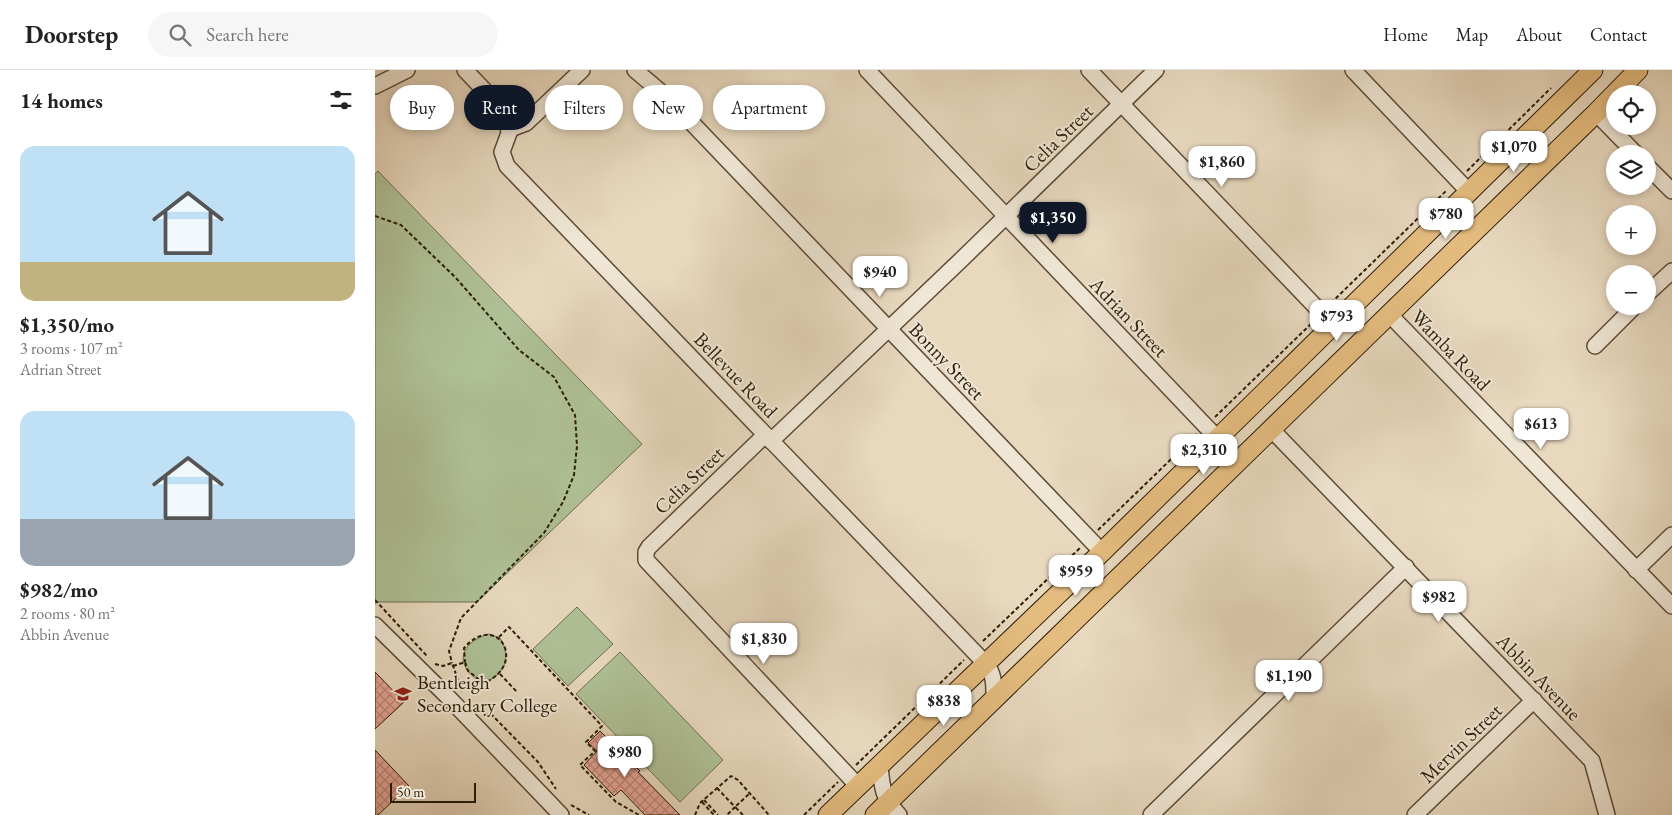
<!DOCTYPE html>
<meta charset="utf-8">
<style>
:root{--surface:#fff;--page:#f6f6f6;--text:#222;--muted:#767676;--line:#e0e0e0;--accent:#111827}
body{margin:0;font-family:"EB Garamond",serif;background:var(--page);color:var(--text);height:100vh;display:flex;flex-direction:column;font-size:19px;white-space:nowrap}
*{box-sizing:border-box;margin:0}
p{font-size:16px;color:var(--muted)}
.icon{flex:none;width:28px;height:28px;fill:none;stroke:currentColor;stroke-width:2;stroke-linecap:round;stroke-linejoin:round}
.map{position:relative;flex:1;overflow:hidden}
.sheet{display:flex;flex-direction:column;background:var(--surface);width:375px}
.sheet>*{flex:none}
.hud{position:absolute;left:15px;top:15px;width:475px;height:45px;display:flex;gap:10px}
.buttons{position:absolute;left:1231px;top:15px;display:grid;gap:10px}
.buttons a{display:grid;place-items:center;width:50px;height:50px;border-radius:50%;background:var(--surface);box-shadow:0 2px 8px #0003;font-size:25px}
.scale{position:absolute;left:15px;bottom:12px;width:86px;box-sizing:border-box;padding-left:5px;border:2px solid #2d1e09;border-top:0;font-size:14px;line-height:18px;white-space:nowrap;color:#2d1e09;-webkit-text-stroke:4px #efe6d5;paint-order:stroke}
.price{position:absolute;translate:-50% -42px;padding:0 11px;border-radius:10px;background:#fff;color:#222;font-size:16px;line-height:32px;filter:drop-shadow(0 1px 2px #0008)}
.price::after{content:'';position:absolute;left:50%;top:30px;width:15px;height:11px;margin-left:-8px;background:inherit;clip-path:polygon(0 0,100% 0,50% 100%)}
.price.on{background:var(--accent);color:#fff}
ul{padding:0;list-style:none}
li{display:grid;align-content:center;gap:10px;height:265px;padding:0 20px}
li span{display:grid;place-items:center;height:155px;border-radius:15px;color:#555}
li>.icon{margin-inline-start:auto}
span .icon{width:90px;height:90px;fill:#fffc;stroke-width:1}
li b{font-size:21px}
h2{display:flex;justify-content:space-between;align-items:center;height:60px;padding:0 20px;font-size:21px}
.chip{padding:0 18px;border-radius:22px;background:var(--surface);box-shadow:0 2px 8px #0003;font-size:18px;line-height:45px}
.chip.on{background:var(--accent);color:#fff}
header{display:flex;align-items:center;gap:30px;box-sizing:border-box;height:70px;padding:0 25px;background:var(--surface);border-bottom:1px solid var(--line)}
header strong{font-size:24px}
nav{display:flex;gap:28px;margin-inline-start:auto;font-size:18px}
.search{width:350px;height:45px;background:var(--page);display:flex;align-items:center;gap:12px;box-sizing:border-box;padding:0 18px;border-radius:28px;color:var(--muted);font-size:19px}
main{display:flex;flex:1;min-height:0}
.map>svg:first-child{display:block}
.park{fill:#afc096;stroke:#6e6f50}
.building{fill:url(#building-cross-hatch);stroke:#2d1e09}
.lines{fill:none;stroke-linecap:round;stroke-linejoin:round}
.minor-casing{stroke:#5c4c36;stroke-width:18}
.major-casing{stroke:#2d1e09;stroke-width:21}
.path{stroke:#2d1e09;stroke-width:2;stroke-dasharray:4 2.5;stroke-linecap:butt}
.minor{stroke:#efe6d5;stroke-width:15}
.major{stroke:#e4bc7f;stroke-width:19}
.labels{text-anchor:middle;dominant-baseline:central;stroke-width:4;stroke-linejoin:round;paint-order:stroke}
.street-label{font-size:20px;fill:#2d1e09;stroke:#efe6d5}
.poi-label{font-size:20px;fill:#2d1e09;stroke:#efe6d5;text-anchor:start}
</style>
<header>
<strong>Doorstep</strong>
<div class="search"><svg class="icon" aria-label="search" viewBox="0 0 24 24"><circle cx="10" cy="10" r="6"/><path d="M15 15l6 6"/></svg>Search here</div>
<nav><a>Home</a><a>Map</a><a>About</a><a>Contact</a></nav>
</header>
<main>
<section class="sheet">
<h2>14 homes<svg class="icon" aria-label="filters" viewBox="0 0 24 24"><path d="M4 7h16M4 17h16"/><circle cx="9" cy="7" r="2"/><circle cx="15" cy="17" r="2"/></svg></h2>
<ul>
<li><span style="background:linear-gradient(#bfe0f5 75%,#c2b280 0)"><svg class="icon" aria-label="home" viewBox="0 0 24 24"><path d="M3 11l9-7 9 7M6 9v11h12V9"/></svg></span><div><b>$1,350/mo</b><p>3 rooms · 107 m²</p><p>Adrian Street</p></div></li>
<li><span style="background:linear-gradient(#bfe0f5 70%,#9aa5b1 0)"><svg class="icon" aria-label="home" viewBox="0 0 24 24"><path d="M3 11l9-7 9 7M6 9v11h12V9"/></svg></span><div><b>$982/mo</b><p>2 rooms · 80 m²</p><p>Abbin Avenue</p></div></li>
</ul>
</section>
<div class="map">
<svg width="1297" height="745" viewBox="0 0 1297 745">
<defs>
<pattern id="building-cross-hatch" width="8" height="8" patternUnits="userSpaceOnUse" patternTransform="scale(1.25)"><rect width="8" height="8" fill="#e5a495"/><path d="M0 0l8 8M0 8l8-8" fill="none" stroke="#ba8578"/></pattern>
</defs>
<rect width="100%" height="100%" fill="#e7d8be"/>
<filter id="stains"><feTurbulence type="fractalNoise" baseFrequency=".004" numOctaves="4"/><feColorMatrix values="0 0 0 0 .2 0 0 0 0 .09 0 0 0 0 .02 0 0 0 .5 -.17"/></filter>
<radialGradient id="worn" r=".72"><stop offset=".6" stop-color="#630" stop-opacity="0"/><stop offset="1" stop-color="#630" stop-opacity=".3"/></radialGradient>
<g class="park">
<path d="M3,101L267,374L102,532H2L0,534V104Z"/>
<path d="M202,537L238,574L193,616L158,579Z"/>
<path d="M114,564L125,568C137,588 130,604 109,613C79,599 82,573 114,564Z"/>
<path d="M245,582L348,690L305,732L201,624Z"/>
</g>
<g class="building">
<path d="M0,602L29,632L0,659Z"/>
<path d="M225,661L265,701L263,702L305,745H270L246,720L239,726L209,695L222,681L213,673Z"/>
<path d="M0,680L34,716L3,745H0Z"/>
</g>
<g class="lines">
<g class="minor-casing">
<g id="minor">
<path d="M90,0L131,43L134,63L127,82L132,96L611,594C620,605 619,617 619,630"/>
<path d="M260,0L294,29L727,482"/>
<path d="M492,0L843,369"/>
<path d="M714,0L959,256"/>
<path d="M978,0L1095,123"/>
<path d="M0,16L32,0"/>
<path d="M1221,43L1261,84"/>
<path d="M135,59L151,53L207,0"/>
<path d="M1272,96L1297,121"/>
<path d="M1272,224L1297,201"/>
<path d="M1014,244L1297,536"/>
<path d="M1220,276L1260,236"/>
<path d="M897,360L1217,691L1232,745"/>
<path d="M390,365L274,477L271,482V490L483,716"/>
<path d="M396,371L587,189L781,0"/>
<path d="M1261,500L1297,465"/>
<path d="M0,555L72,626L186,745"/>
<path d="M505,696C507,719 508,728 524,745"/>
<path d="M776,745L1031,497"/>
<path d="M1040,745L1159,630"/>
</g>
</g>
<g class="major-casing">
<g id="major">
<path d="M453,745L727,482L1218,0"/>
<path d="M500,745L1221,43L1263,0"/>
</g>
</g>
<g class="path">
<path d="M1092,101L1176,18"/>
<path d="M0,146L26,155L81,208L144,280L179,307L200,345L202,376L199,405L188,432L169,463L86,548L74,581L77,593"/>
<path d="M956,233L1072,120"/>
<path d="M840,347L937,253"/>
<path d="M723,460L822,364"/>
<path d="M0,530L52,586"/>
<path d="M124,567L134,557L227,656L211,672L220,681L205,695L241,732L264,745"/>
<path d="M608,571L706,477"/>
<path d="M60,594L68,596L77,593L87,621"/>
<path d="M78,596L90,592L93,601L109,613C154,594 122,540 89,578L90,592"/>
<path d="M125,604L142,622"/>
<path d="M103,638L115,633"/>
<path d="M109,645L116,644L163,692L181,719"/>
<path d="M481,695L589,590"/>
<path d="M342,718L360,737L352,745"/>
<path d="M329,730L343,745"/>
<path d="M327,732L339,745"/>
<path d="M196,735L214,745"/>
<path d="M320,745L325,733L356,706L363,710L394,745"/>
<path d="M368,745L360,737L375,723"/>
<path d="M429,745L463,712"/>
</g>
<use href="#minor" class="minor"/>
<use href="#major" class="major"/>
</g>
<defs>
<g id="school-bare" transform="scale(1.35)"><path d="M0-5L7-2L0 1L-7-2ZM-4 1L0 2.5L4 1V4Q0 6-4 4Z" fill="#8f2418" stroke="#efe6d5" stroke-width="2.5" paint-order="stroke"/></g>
</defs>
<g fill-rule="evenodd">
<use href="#school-bare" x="28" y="624"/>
</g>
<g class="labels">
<g class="street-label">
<text transform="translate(683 68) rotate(-44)">Celia Street</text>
<text transform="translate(754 247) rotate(46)">Adrian Street</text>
<text transform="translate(1076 280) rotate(46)">Wamba Road</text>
<text transform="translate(572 291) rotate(46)">Bonny Street</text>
<text transform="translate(361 305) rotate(46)">Bellevue Road</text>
<text transform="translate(314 410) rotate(-44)">Celia Street</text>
<text transform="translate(1164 607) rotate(46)">Abbin Avenue</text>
<text transform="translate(1086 673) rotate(-44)">Mervin Street</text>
</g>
<g class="poi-label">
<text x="42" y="612">Bentleigh<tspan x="42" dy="23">Secondary College</tspan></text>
</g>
</g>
<rect width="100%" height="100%" filter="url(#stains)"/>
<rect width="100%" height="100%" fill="url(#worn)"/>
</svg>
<div class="buttons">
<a><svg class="icon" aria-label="locate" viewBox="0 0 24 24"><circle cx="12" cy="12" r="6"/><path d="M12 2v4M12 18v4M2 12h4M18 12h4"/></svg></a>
<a><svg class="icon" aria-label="layers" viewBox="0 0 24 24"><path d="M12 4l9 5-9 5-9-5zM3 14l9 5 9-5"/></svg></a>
<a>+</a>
<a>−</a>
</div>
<div class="scale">50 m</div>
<b class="price" style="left:1139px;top:103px">$1,070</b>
<b class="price" style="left:847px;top:118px">$1,860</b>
<b class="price" style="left:1071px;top:170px">$780</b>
<b class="price on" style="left:678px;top:174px">$1,350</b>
<b class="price" style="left:505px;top:228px">$940</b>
<b class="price" style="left:962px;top:272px">$793</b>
<b class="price" style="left:1166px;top:380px">$613</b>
<b class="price" style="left:829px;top:406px">$2,310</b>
<b class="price" style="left:701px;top:527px">$959</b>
<b class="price" style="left:1064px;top:553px">$982</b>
<b class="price" style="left:389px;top:595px">$1,830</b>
<b class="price" style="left:914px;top:632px">$1,190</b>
<b class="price" style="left:569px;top:657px">$838</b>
<b class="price" style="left:250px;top:708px">$980</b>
<div class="hud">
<a class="chip">Buy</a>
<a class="chip on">Rent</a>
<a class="chip">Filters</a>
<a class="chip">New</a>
<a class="chip">Apartment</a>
</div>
</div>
</main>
